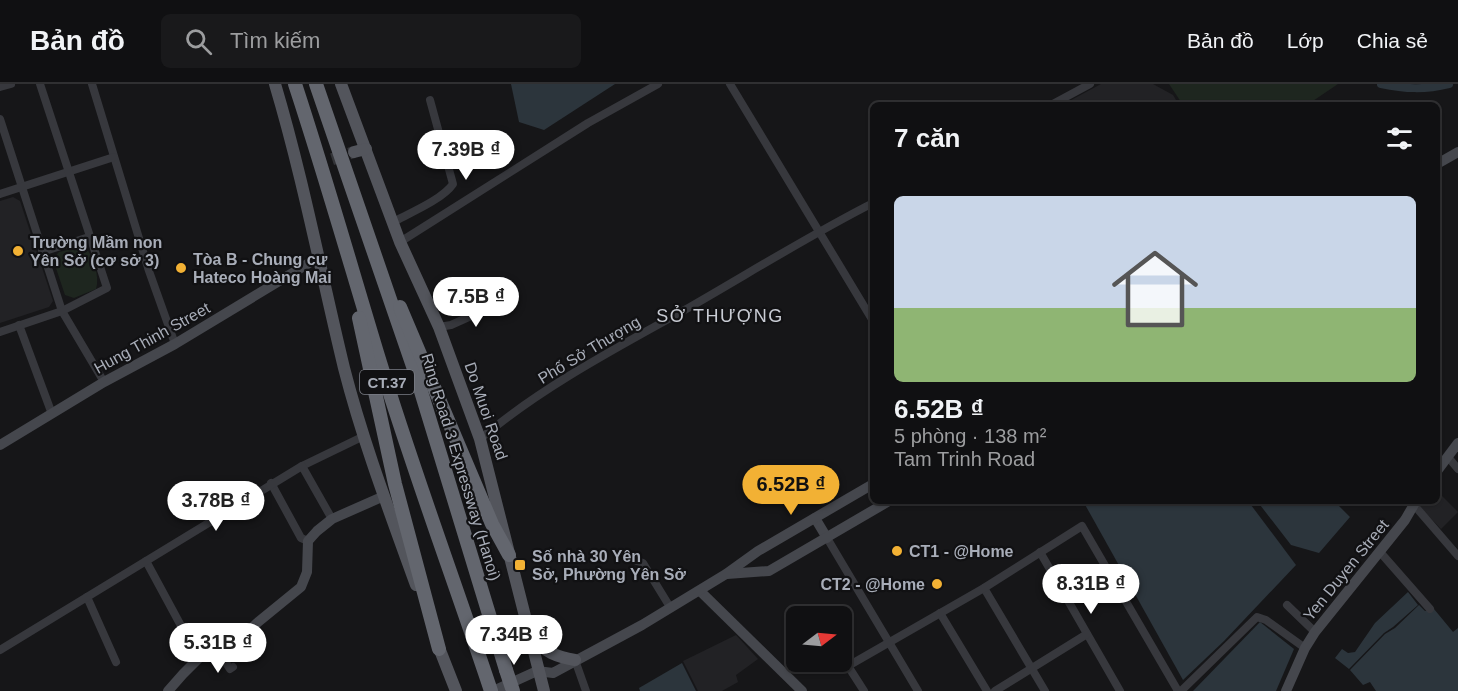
<!DOCTYPE html>
<html lang="vi">
<meta charset="utf-8">
<style>
:root{--surface:#101012;--page:#19191b;--text:#f1f3f6;--muted:#9c9d9f;--line:#303032;--accent:#f2b134}
body{margin:0;font-family:Helvetica,sans-serif;background:var(--page);color:var(--text);height:100vh;display:flex;flex-direction:column;font-size:22px;white-space:nowrap}
*{box-sizing:border-box;margin:0}
p{font-size:20px;color:var(--muted)}
.icon{flex:none;width:33px;height:33px;fill:none;stroke:currentColor;stroke-width:2;stroke-linecap:round;stroke-linejoin:round}
.map{position:relative;flex:1;overflow:hidden}
.side{position:absolute;left:870px;top:18px;width:570px;height:402px;display:flex;flex-direction:column;background:var(--surface);border-radius:9px;box-shadow:0 2px 4px #0004,0 0 0 2px var(--line)}
.side>*{flex:none}
.needle{width:39px;rotate:74deg}
.buttons{position:absolute;left:786px;top:522px;display:grid;gap:12px}
.buttons a{display:grid;place-items:center;width:66px;height:66px;border-radius:9px;background:var(--surface);box-shadow:0 2px 4px #0004,0 0 0 2px var(--line);font-size:30px}
.price{position:absolute;translate:-50% -51px;padding:0 14px;border-radius:21px;background:#fff;color:#222;font-size:20px;line-height:39px;filter:drop-shadow(0 2px 3px #0008)}
.price::after{content:'';position:absolute;left:50%;top:36px;width:18px;height:14px;margin-left:-9px;background:inherit;clip-path:polygon(0 0,100% 0,50% 100%)}
.price.on{background:var(--accent);color:#111}
ul{padding:0;list-style:none}
li{display:grid;align-content:center;gap:12px;height:318px;padding:0 24px}
li+li{border-top:2px solid var(--line)}
li span{display:grid;place-items:center;height:186px;border-radius:9px;color:#555}
li>.icon{margin-inline-start:auto}
span .icon{width:108px;height:108px;fill:#fffc;stroke-width:1}
li b{font-size:26px}
h2{display:flex;justify-content:space-between;align-items:center;height:72px;padding:0 24px;font-size:26px}
header{display:flex;align-items:center;gap:36px;box-sizing:border-box;height:84px;padding:0 30px;background:var(--surface);border-bottom:2px solid var(--line)}
header strong{font-size:28px}
nav{display:flex;gap:33px;margin-inline-start:auto;font-size:21px}
.search{width:420px;height:54px;background:var(--page);display:flex;align-items:center;gap:15px;box-sizing:border-box;padding:0 21px;border-radius:9px;color:var(--muted);font-size:22px}
.map>svg:first-child{display:block}
.built{fill:#222225}
.green{fill:#1e261f}
.water{fill:#2c353c}
.lines{fill:none;stroke-linecap:round;stroke-linejoin:round}
.canal{stroke:#2c353c;stroke-width:8}
.primary-tunnel{stroke:#333438;stroke-width:12;stroke-dasharray:12 6;stroke-linecap:butt}
.street{stroke:#37383d;stroke-width:8}
.secondary{stroke:#45474d;stroke-width:10}
.primary{stroke:#53555c;stroke-width:12}
.highway{stroke:#63666e;stroke-width:14}
.highway-bridge{stroke:#63666e;stroke-width:14}
.poi-dot{fill:#f2b134;stroke:#111113;stroke-width:2}
.labels{text-anchor:middle;dominant-baseline:central;stroke-width:4.5;stroke-linejoin:round;paint-order:stroke}
.shield{fill:#111113;stroke:#7b7e86;stroke-width:1.5}
.shield-label{font-size:15px;font-weight:bold;fill:#a8adb8}
.poi-label{font-size:16px;font-weight:bold;fill:#a8adb8;stroke:#111113;text-anchor:start}
.street-label{font-size:16px;fill:#a8adb8;stroke:#111113}
.neighbourhood-label{font-size:18px;letter-spacing:1.5px;fill:#c9ccd4;stroke:#111113}
</style>
<header>
<strong>Bản đồ</strong>
<div class="search"><svg class="icon" aria-label="search" viewBox="0 0 24 24"><circle cx="10" cy="10" r="6"/><path d="M15 15l6 6"/></svg>Tìm kiếm</div>
<nav><a>Bản đồ</a><a>Lớp</a><a>Chia sẻ</a></nav>
</header>
<div class="map">
<svg width="1458" height="607" viewBox="0 0 1458 607">
<rect width="100%" height="100%" fill="#161618"/>
<g class="built">
<path d="M1101,0H1153L1173,11L1179,21H1062Z"/>
<path d="M13,113L20,117L53,217L49,223L0,239V117Z"/>
<path d="M1437,407L1458,428L1441,445L1418,421L1420,417H1437Z"/>
<path d="M736,551L758,575L736,591L738,598L722,607H698L683,577Z"/>
</g>
<g class="green">
<path d="M1169,0H1338L1307,21H1183Z"/>
<path d="M84,162C93,170 100,193 96,205L74,214L65,211L53,175L59,168Z"/>
</g>
<g class="water">
<path d="M511,0H615L544,46L519,38Z"/>
<path d="M1083,417H1248L1296,481L1224,557L1183,596Z"/>
<path d="M1257,417H1339L1337,420L1350,433L1319,469L1291,461Z"/>
<path d="M1408,508L1418,521L1393,543L1384,549L1349,585L1335,574L1342,565L1348,569L1355,568L1375,539Z"/>
<path d="M1419,521L1425,527L1434,525L1453,548L1458,544V607H1376L1370,598L1363,601L1350,586L1385,550L1395,544Z"/>
<path d="M1260,538L1294,565L1276,607H1193Z"/>
<path d="M682,579L696,607H640L639,604Z"/>
</g>
<g class="lines">
<path class="canal" d="M1381,0C1405,5 1425,6 1449,0"/>
<path class="primary-tunnel" d="M315,81L354,68"/>
<g class="street">
<path d="M92,0L149,187L175,260"/>
<path d="M730,0L873,237"/>
<path d="M0,3L11,0"/>
<path d="M1051,21L1090,0"/>
<path d="M0,35L62,227L104,298"/>
<path d="M0,110L114,73"/>
<path d="M393,138C410,129 443,115 453,100L430,16"/>
<path d="M400,158L588,39L658,0"/>
<path d="M42,168L89,153"/>
<path d="M19,241L52,330"/>
<path d="M439,243L451,241L491,223"/>
<path d="M0,248L62,227L107,204L40,0"/>
<path d="M480,355C543,302 618,263 690,223C751,188 810,151 873,119"/>
<path d="M1448,373L1458,385"/>
<path d="M302,382L364,352"/>
<path d="M271,399L301,454L308,457"/>
<path d="M1414,421L1458,472"/>
<path d="M827,454L918,607"/>
<path d="M1040,468L1120,607"/>
<path d="M1380,468L1430,525"/>
<path d="M634,476L643,479L670,523"/>
<path d="M146,477L186,551"/>
<path d="M984,504L1045,607"/>
<path d="M87,513L116,578"/>
<path d="M1287,521L1315,548"/>
<path d="M940,529L987,607"/>
<path d="M217,565L230,585L233,583"/>
<path d="M0,566L302,382L332,435"/>
<path d="M575,576L586,607"/>
<path d="M864,607L848,582L984,504L1082,442L1178,607"/>
<path d="M995,607L1087,550"/>
<path d="M1181,607L1257,533L1266,536L1305,564"/>
</g>
<g class="secondary">
<path d="M1437,80L1458,68"/>
<path d="M0,361L104,298L175,260L319,173"/>
<path d="M1437,387L1458,359"/>
<path d="M815,434L827,454"/>
<path d="M727,490L769,487L889,417"/>
<path d="M700,507L802,607"/>
<path d="M168,607L183,590L204,569L240,556L257,539L301,503L307,488L308,457L317,447L332,435L384,412"/>
<path d="M493,607L537,587L553,589L642,541L726,490L758,467L873,400"/>
<path d="M1286,607L1305,564L1315,548L1405,436L1416,417"/>
</g>
<g class="primary">
<path d="M275,0C303,94 321,189 344,284C363,358 390,429 416,501"/>
<path d="M341,0L400,158L439,243L480,355L544,607"/>
<path d="M354,68L366,65"/>
<path d="M533,553C543,568 558,573 575,576"/>
<path d="M436,556L456,607"/>
</g>
<g class="highway">
<path d="M295,0C325,91 351,183 379,275C413,386 454,496 491,607"/>
<path d="M316,0L416,291L506,586"/>
<path d="M400,223L492,440L509,471"/>
<path d="M359,234L395,400L439,565"/>
</g>
<path class="highway-bridge" d="M506,586L513,607"/>
</g>
<g class="poi-dot">
<circle cx="18" cy="167" r="6"/>
<circle cx="181" cy="184" r="6"/>
<circle cx="897" cy="467" r="6"/>
<rect x="514" y="475" width="12" height="12" rx="3"/>
<circle cx="937" cy="500" r="6"/>
</g>
<g class="labels">
<rect class="shield" x="360" y="286" width="54" height="24" rx="4.5"/>
<g class="shield-label">
<text x="387" y="298">CT.37</text>
</g>
<g class="poi-label">
<text x="30" y="158">Trường Mầm non<tspan x="30" dy="18">Yên Sở (cơ sở 3)</tspan></text>
<text x="193" y="175">Tòa B - Chung cư<tspan x="193" dy="18">Hateco Hoàng Mai</tspan></text>
<text x="909" y="467">CT1 - @Home</text>
<text x="532" y="472">Số nhà 30 Yên<tspan x="532" dy="18">Sở, Phường Yên Sở</tspan></text>
<text x="925" y="500" text-anchor="end">CT2 - @Home</text>
</g>
<g class="street-label">
<text transform="translate(152 254) rotate(-29)">Hung Thinh Street</text>
<text transform="translate(589 266) rotate(-31)">Phố Sở Thượng</text>
<text transform="translate(486 327) rotate(71)">Do Muoi Road</text>
<text transform="translate(461 383) rotate(73)">Ring Road 3 Expressway (Hanoi)</text>
<text transform="translate(1346 486) rotate(-51)">Yen Duyen Street</text>
</g>
<g class="neighbourhood-label">
<text x="720" y="232">SỞ THƯỢNG</text>
</g>
</g>
</svg>
<div class="buttons">
<a><svg class="needle" viewBox="-14 -14 28 28"><path d="M0-13l5 13h-10z" fill="#e53935"/><path d="M0 13l5-13h-10z" fill="#9c9d9f"/></svg></a>
</div>
<b class="price" style="left:466px;top:97px">7.39B ₫</b>
<b class="price" style="left:476px;top:244px">7.5B ₫</b>
<b class="price on" style="left:791px;top:432px">6.52B ₫</b>
<b class="price" style="left:216px;top:448px">3.78B ₫</b>
<b class="price" style="left:1091px;top:531px">8.31B ₫</b>
<b class="price" style="left:514px;top:582px">7.34B ₫</b>
<b class="price" style="left:218px;top:590px">5.31B ₫</b>
<section class="side">
<h2>7 căn<svg class="icon" aria-label="filters" viewBox="0 0 24 24"><path d="M4 7h16M4 17h16"/><circle cx="9" cy="7" r="2"/><circle cx="15" cy="17" r="2"/></svg></h2>
<ul>
<li><span style="background:linear-gradient(#c9d6e8 60%,#8fb573 0)"><svg class="icon" aria-label="home" viewBox="0 0 24 24"><path d="M3 11l9-7 9 7M6 9v11h12V9"/></svg></span><div><b>6.52B ₫</b><p>5 phòng · 138 m²</p><p>Tam Trinh Road</p></div></li>
</ul>
</section>
</div>
